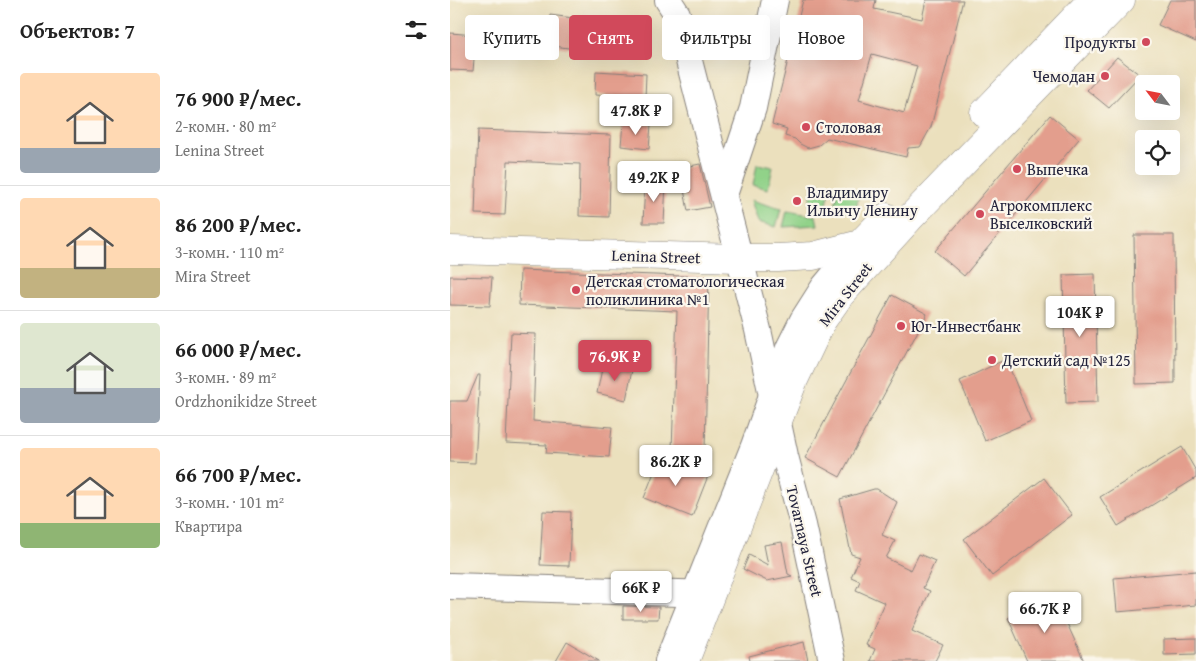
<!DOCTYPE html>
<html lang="ru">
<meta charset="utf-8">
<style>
:root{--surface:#fff;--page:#f6f6f6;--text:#222;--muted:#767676;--line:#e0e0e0;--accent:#d1495b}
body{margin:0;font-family:"Gentium Book Plus",serif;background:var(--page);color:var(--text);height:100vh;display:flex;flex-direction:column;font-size:19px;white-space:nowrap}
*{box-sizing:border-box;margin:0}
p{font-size:16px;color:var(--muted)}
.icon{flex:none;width:28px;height:28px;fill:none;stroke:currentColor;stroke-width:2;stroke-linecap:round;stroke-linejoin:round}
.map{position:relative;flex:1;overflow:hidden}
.side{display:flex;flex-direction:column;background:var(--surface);width:450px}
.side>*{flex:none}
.banner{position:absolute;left:15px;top:15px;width:475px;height:45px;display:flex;gap:10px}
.needle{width:32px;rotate:302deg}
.fabs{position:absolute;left:685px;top:75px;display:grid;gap:10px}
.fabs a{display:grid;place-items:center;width:45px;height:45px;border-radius:5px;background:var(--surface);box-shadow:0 5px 20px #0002;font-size:25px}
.price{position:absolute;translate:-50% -42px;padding:0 11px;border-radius:5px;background:#fff;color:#222;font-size:16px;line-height:32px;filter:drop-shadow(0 1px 2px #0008)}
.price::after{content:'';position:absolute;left:50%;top:30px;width:15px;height:11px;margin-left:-8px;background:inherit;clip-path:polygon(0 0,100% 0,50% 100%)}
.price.selected{background:var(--accent);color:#fff}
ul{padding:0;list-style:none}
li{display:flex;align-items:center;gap:15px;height:125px;padding:0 20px}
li+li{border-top:1px solid var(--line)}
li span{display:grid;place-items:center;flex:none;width:140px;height:100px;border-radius:5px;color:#555}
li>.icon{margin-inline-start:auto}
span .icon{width:60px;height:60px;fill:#fffc;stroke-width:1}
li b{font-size:21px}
h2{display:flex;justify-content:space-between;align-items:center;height:60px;padding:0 20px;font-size:21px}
.chip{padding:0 18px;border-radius:5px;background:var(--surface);box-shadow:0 5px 20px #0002;font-size:18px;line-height:45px}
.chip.selected{background:var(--accent);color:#fff}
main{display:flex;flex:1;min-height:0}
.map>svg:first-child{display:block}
.green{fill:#91d289;stroke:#5a7a62}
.building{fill:#e39e8d;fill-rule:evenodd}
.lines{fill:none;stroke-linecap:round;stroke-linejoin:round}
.minor-casing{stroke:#86817c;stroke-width:28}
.major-casing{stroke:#86817c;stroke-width:29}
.minor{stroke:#fff;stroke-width:26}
.major{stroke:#fff;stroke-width:28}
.poi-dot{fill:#d1495b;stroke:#fbf7ec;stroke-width:2}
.labels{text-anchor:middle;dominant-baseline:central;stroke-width:4.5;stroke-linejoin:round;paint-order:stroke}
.poi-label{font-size:16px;fill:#22223b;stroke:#fbf7ec;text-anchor:start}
.street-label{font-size:16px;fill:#22223b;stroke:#fbf7ec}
</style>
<main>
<section class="side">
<h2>Объектов: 7<svg class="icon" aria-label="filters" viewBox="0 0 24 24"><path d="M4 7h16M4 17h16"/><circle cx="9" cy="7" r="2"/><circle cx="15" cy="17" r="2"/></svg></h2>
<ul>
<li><span style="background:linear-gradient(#ffd9b3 75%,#9aa5b1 0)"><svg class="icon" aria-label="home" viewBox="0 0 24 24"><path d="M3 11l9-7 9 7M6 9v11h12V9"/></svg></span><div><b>76 900 ₽/мес.</b><p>2-комн. · 80 m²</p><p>Lenina Street</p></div></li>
<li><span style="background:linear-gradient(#ffd9b3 70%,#c2b280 0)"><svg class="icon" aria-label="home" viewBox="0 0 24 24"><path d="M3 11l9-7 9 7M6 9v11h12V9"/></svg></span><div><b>86 200 ₽/мес.</b><p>3-комн. · 110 m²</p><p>Mira Street</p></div></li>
<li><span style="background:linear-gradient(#dfe7d0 65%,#9aa5b1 0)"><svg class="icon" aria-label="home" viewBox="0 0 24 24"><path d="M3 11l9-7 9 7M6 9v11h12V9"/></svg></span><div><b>66 000 ₽/мес.</b><p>3-комн. · 89 m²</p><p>Ordzhonikidze Street</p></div></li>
<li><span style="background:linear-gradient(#ffd9b3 75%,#8fb573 0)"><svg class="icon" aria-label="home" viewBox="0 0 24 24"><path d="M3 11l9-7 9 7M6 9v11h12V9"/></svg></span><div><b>66 700 ₽/мес.</b><p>3-комн. · 101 m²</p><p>Квартира</p></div></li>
</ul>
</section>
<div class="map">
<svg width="746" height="661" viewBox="0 0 746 661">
<rect width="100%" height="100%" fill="#fbf7ec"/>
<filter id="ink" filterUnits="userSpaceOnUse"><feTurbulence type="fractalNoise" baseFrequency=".02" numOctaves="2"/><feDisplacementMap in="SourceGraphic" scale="10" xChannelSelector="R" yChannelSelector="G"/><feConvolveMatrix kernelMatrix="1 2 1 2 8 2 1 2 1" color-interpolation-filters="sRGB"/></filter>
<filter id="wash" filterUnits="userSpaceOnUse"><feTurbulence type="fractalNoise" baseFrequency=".0096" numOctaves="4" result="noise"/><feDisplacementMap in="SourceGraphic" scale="20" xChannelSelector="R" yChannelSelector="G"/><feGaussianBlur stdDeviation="1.12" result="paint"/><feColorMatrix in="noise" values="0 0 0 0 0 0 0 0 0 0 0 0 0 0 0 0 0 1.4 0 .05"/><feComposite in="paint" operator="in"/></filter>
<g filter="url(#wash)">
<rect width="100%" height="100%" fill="#ebe0bd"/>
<g class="green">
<path d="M307,164L323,167L318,189L303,185Z"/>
<path d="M364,183L381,186L376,208L359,204Z"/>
<path d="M388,192L409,196L406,207L398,211L384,210Z"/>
<path d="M301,200L331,209L326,227L308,222Z"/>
<path d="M337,211L366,216L368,225L333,227Z"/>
</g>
<g id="blocks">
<g class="building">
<path d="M353,0H426L424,9L472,19L476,0H513L481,127L470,147L458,148L456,157L377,138L369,145L358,148L350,144L345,139L335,136L337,129L322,124ZM422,54L467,66L454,113L409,100Z"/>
<path d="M720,0H746V42L708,25Z"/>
<path d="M100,15L131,19L126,49L96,45Z"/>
<path d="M0,33L26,35L23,71L0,70Z"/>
<path d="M667,57L690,75L659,108L637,90Z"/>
<path d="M146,71L196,74L195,98L145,95Z"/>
<path d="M600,115L629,139L514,276L485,251Z"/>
<path d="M173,122L201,125L199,149L171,146Z"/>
<path d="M28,130L161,135L159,217L129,216L130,164L58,161L55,215L25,214Z"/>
<path d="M250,164L260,207L238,211L230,168Z"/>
<path d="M195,182H216L214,223H193Z"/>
<path d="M684,235H724L725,383L686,384Z"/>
<path d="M70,270L259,277L255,450L222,449L227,311L69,305Z"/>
<path d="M645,274L648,402L616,403L613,275Z"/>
<path d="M0,276L42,277L40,306L0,305Z"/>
<path d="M442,295L477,314L390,477L355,458Z"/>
<path d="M61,333L86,334L83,421L162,427L159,457L96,453L97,445L56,443Z"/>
<path d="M556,359L581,421L535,441L510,381Z"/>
<path d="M153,364L182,370L176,400L147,393Z"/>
<path d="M28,375H30L25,463L0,462V401H17Z"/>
<path d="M732,447L746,471V478L668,526L650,497Z"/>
<path d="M210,457L258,476L242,517L194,498Z"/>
<path d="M594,478L622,515L542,576L514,539Z"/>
<path d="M424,489H427L447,502L432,535L445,541L436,558L461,570L469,554L485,561L473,588L480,591L462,631L493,645L485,661H420L425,649L416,645L435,603L406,590L410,581L401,577L410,557L401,554L390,499Z"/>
<path d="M93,511L121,512L119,566L90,565Z"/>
<path d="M332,542L338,574L342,576L317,581L293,569L299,555L318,565L314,545Z"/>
<path d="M746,571V605L667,612L664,578Z"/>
<path d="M605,597L634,661H577L558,618Z"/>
<path d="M173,606L209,607L208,619H173Z"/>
<path d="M746,638V654L714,655V639Z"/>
<path d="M117,642L149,661H106Z"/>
<path d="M354,642L358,661H300L299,656Z"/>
</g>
</g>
</g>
<g filter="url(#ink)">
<use href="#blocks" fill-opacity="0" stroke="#86817c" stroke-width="1"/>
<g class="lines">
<g class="minor-casing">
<g id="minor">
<path d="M218,0L227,14L308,330L335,456L353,525L382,661"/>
<path d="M274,195L303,108L325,0"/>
<path d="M0,586L261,594"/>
<path d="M218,661L304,446L339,348L353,320L374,287L410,244"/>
</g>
</g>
<g class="major-casing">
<g id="major">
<path d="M534,113L642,0"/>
<path d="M0,250L289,258H328L363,256L410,244L436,217"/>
<path d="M235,661L343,382L372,321L391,294L459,219L671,0"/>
</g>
</g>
<use href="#minor" class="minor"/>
<use href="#major" class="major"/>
</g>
</g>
<g class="poi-dot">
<circle cx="696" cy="42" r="5"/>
<circle cx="655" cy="76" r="5"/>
<circle cx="356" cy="127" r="5"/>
<circle cx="567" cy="169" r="5"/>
<circle cx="347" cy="201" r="5"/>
<circle cx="530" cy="214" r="5"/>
<circle cx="126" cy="290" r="5"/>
<circle cx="451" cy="326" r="5"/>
<circle cx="542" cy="360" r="5"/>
</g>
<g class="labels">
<g class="poi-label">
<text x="686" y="42" text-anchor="end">Продукты</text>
<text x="645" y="76" text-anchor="end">Чемодан</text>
<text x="366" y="127">Столовая</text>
<text x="577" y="169">Выпечка</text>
<text x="357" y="192">Владимиру<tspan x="357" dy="18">Ильичу Ленину</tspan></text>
<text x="540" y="205">Агрокомплекс<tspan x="540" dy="18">Выселковский</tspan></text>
<text x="136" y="281">Детская стоматологическая<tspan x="136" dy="18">поликлиника №1</tspan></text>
<text x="461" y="326">Юг-Инвестбанк</text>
<text x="552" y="360">Детский сад №125</text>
</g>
<g class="street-label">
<text transform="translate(206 256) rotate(2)">Lenina Street</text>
<text transform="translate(395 294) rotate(-52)">Mira Street</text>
<text transform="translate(355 541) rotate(77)">Tovarnaya Street</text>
</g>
</g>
</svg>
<div class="fabs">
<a><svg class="needle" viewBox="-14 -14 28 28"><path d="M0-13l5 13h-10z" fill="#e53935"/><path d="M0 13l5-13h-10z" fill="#767676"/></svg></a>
<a><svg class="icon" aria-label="locate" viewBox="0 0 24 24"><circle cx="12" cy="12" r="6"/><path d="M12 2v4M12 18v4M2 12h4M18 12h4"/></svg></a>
</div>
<b class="price" style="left:186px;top:136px">47.8K ₽</b>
<b class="price" style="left:204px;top:203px">49.2K ₽</b>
<b class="price" style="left:630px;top:338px">104K ₽</b>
<b class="price selected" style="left:165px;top:382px">76.9K ₽</b>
<b class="price" style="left:226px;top:487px">86.2K ₽</b>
<b class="price" style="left:191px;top:613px">66K ₽</b>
<b class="price" style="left:595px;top:634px">66.7K ₽</b>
<div class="banner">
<a class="chip">Купить</a>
<a class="chip selected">Снять</a>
<a class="chip">Фильтры</a>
<a class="chip">Новое</a>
</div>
</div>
</main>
